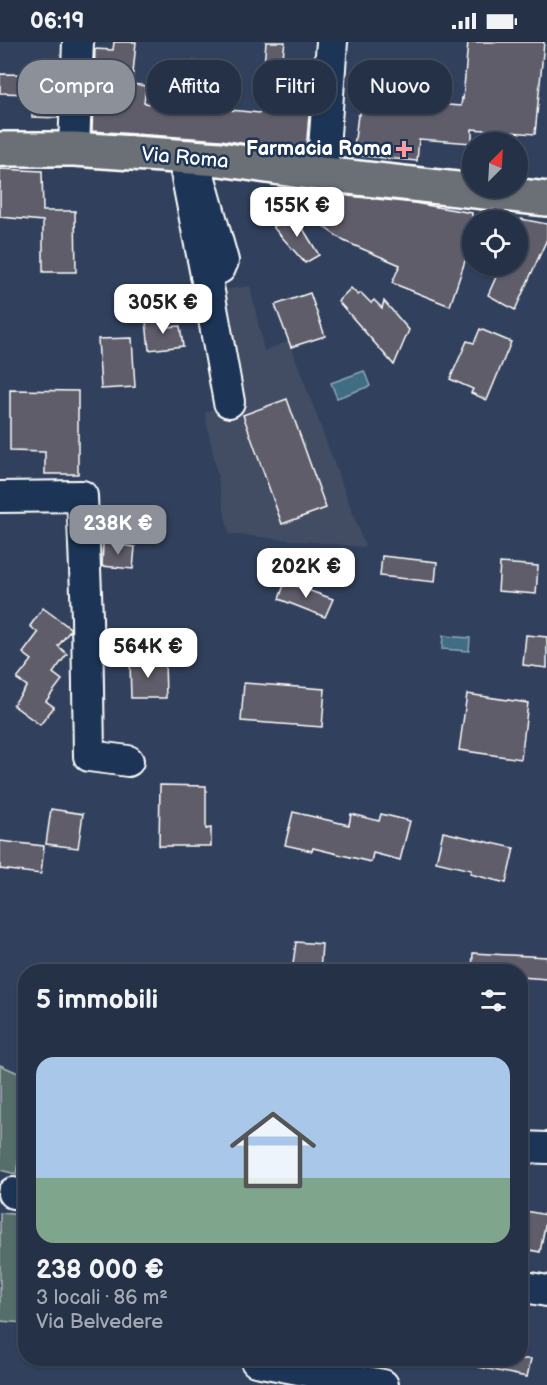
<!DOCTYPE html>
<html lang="it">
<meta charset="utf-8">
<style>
:root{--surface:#253146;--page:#313d51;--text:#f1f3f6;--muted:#a3a9b3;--line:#424c5f;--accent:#8c9099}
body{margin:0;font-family:"Balsamiq Sans",sans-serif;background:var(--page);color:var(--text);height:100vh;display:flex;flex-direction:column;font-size:22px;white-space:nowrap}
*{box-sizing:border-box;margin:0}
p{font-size:20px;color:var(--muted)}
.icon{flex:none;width:33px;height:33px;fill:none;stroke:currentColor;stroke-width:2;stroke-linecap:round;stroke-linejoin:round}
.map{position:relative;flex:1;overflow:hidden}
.details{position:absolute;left:18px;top:922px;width:510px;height:402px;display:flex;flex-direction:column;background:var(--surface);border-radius:24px;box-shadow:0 2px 4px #0004,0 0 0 2px var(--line)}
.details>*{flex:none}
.guide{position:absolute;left:18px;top:18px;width:512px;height:54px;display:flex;gap:12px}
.needle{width:39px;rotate:24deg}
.fabs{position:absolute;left:462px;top:90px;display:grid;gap:12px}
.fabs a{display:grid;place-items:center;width:66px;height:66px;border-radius:50%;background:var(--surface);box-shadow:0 2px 4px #0004,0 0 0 2px var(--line);font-size:30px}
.price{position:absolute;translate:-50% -51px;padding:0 14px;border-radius:12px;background:#fff;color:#222;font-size:20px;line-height:39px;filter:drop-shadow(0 2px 3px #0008)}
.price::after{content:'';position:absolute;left:50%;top:36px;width:18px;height:14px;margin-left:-9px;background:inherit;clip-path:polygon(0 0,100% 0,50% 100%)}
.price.active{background:var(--accent);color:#fff}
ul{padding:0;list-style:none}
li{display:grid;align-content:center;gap:12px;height:318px;padding:0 18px}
li span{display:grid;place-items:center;height:186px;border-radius:18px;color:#555}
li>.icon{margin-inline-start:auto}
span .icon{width:108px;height:108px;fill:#fffc;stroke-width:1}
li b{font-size:26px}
h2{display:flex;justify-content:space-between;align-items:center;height:72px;padding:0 18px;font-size:26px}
.chip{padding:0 21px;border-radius:24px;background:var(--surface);box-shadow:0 2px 4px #0004,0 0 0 2px var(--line);font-size:21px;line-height:54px}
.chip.active{background:var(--accent);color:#fff}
.status{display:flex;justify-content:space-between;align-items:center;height:42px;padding:0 30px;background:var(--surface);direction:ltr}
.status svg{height:16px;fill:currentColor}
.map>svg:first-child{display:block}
.built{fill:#434d64}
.green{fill:#556e6b;stroke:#aab6b5;stroke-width:1.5}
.water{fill:#406c84;stroke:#8ca7b5;stroke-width:1.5}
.building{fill:#5f5d6a;stroke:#fff;stroke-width:1.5}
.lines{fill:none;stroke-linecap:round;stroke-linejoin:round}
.minor-casing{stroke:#fff;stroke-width:34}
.major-casing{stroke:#fff;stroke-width:38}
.minor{stroke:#1d3557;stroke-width:30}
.major{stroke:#6b7074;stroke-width:33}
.poi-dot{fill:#ff9aa2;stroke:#1d3557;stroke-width:2}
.labels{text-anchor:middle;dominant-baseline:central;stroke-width:5;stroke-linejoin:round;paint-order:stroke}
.poi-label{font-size:20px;font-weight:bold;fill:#fff;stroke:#1d3557;text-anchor:end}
.street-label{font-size:20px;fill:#fff;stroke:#1d3557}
</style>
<div class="status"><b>06:19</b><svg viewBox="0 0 49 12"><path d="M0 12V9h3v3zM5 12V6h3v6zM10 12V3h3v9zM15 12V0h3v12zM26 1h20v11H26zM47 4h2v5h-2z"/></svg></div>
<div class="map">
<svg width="547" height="1343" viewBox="0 0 547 1343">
<rect width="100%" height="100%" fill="#31415d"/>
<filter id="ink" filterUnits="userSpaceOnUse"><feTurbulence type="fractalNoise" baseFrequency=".0167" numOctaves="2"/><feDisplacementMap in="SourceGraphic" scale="12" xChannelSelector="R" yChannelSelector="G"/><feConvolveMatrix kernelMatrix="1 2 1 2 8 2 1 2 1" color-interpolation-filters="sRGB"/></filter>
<g filter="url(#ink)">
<path class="built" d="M250,244L264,309L289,299L365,505L229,492L205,371L241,354L223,248Z"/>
<g class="green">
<path d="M0,1023L25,1034V1082L16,1132L0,1128Z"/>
<path d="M0,1171L25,1173L26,1274L24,1281L0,1279Z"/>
</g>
<g class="water">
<path d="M364,329L370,344L337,356L331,341Z"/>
<path d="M443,594L470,596L469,609L442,607Z"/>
</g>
<g class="building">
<path d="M114,0H136L132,42L146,44L144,61L184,65L190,19L224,22L220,67L260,71L266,0H285L282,21L313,25L306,109L289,108L221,98L92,89L95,7L113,8Z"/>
<path d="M468,0H544L535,92L472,87V101L419,97L417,119L353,113L358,73H360L363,45L406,50L408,24L425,25L423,61L461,64L462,56L463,57Z"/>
<path d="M0,32L60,33L58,76L32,75V52L0,51Z"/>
<path d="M0,127L42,129L43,169H75L76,230H43V179L0,175Z"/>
<path d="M330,152L414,161L472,171V198L450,264L392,241L400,223L344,199L324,185Z"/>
<path d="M294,172L319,213L305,221L273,185Z"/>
<path d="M521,177L547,182V197L515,268L488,253L501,224H518V186Z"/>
<path d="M351,246L358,253L361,251L371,261L374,258L382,266L384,259L409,288L394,323L338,259Z"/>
<path d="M310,251L325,294L291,305L275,263Z"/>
<path d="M164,277L165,285L180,284L183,304L149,308L146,279Z"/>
<path d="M480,287L511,300L487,358L471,351L473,347L450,337L467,299L474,301Z"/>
<path d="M132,296L135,345L101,347L98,297Z"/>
<path d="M10,348L78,349V432H45V410L10,409Z"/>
<path d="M287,357L326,466L282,482L243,373Z"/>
<path d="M103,501L135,505L133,527L102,524Z"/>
<path d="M382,514L437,520L435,540L380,534Z"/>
<path d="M500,521L538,524L536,552L498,549Z"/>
<path d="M285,540L333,557L325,575L279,557Z"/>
<path d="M43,566L70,586V589L58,604L67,612L53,631L62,638L46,659L54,665L40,683L13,663L27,644L17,637L32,618L23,611L38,591L30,584Z"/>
<path d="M526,593L547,595V626L523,623Z"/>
<path d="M165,618L166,656H131L130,619Z"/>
<path d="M244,641L325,647L322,685L241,679Z"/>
<path d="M467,652L528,661L521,717L459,708Z"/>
<path d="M160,743L206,744V787L211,786V804H159Z"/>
<path d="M51,767L83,772L78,806L46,802Z"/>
<path d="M293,770L349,783L351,772L379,779L381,772L410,779L400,818L373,811L371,820L313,806L312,809L285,803Z"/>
<path d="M443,790L514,806L506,841L470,832L471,828L436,820Z"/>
<path d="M0,799L44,804L41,832L0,827Z"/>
<path d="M296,900L322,902L320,930H292Z"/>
<path d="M473,911L547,915V937L520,935V930H472Z"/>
<path d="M520,1168L547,1173L540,1210L520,1206Z"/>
<path d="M479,1317H531L527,1335L478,1325Z"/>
</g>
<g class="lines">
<g class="minor-casing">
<g id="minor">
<path d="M74,107L78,0"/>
<path d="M183,115L206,233L220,226L223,219L194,115"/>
<path d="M322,132L332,0"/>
<path d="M206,233L229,360"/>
<path d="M0,455L82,454L87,575L89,714L128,719"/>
<path d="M520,1105L547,1106"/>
<path d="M13,1151L26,1153"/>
<path d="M520,1244L547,1249"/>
<path d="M256,1319L383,1343"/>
</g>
</g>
<g class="major-casing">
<path id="major" d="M0,107H74L220,117L322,132L547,157"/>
</g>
<use href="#minor" class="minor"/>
<use href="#major" class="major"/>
</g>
</g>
<path class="poi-dot" d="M401 98h6v6h6v6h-6v6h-6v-6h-6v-6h6z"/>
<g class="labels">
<g class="poi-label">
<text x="392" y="107">Farmacia Roma</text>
</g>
<g class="street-label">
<text transform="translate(185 116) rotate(5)">Via Roma</text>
</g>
</g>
</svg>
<div class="fabs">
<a><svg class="needle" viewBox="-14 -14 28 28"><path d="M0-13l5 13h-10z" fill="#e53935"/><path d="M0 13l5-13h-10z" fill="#a3a9b3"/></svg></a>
<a><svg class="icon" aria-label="locate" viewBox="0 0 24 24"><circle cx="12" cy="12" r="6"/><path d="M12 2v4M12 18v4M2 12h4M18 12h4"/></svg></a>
</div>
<b class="price" style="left:297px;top:196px">155K €</b>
<b class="price" style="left:163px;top:293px">305K €</b>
<b class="price active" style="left:118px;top:514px">238K €</b>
<b class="price" style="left:306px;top:557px">202K €</b>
<b class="price" style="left:148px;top:637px">564K €</b>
<div class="guide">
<a class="chip active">Compra</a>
<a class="chip">Affitta</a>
<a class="chip">Filtri</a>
<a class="chip">Nuovo</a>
</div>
<section class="details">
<h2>5 immobili<svg class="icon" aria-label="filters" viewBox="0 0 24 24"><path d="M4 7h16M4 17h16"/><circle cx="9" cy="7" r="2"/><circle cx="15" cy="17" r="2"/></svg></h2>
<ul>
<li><span style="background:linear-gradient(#a9c7e8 65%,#7fa58c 0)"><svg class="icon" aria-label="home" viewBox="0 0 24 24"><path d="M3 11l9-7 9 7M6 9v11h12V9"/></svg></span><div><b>238 000 €</b><p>3 locali · 86 m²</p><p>Via Belvedere</p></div></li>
</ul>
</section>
</div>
